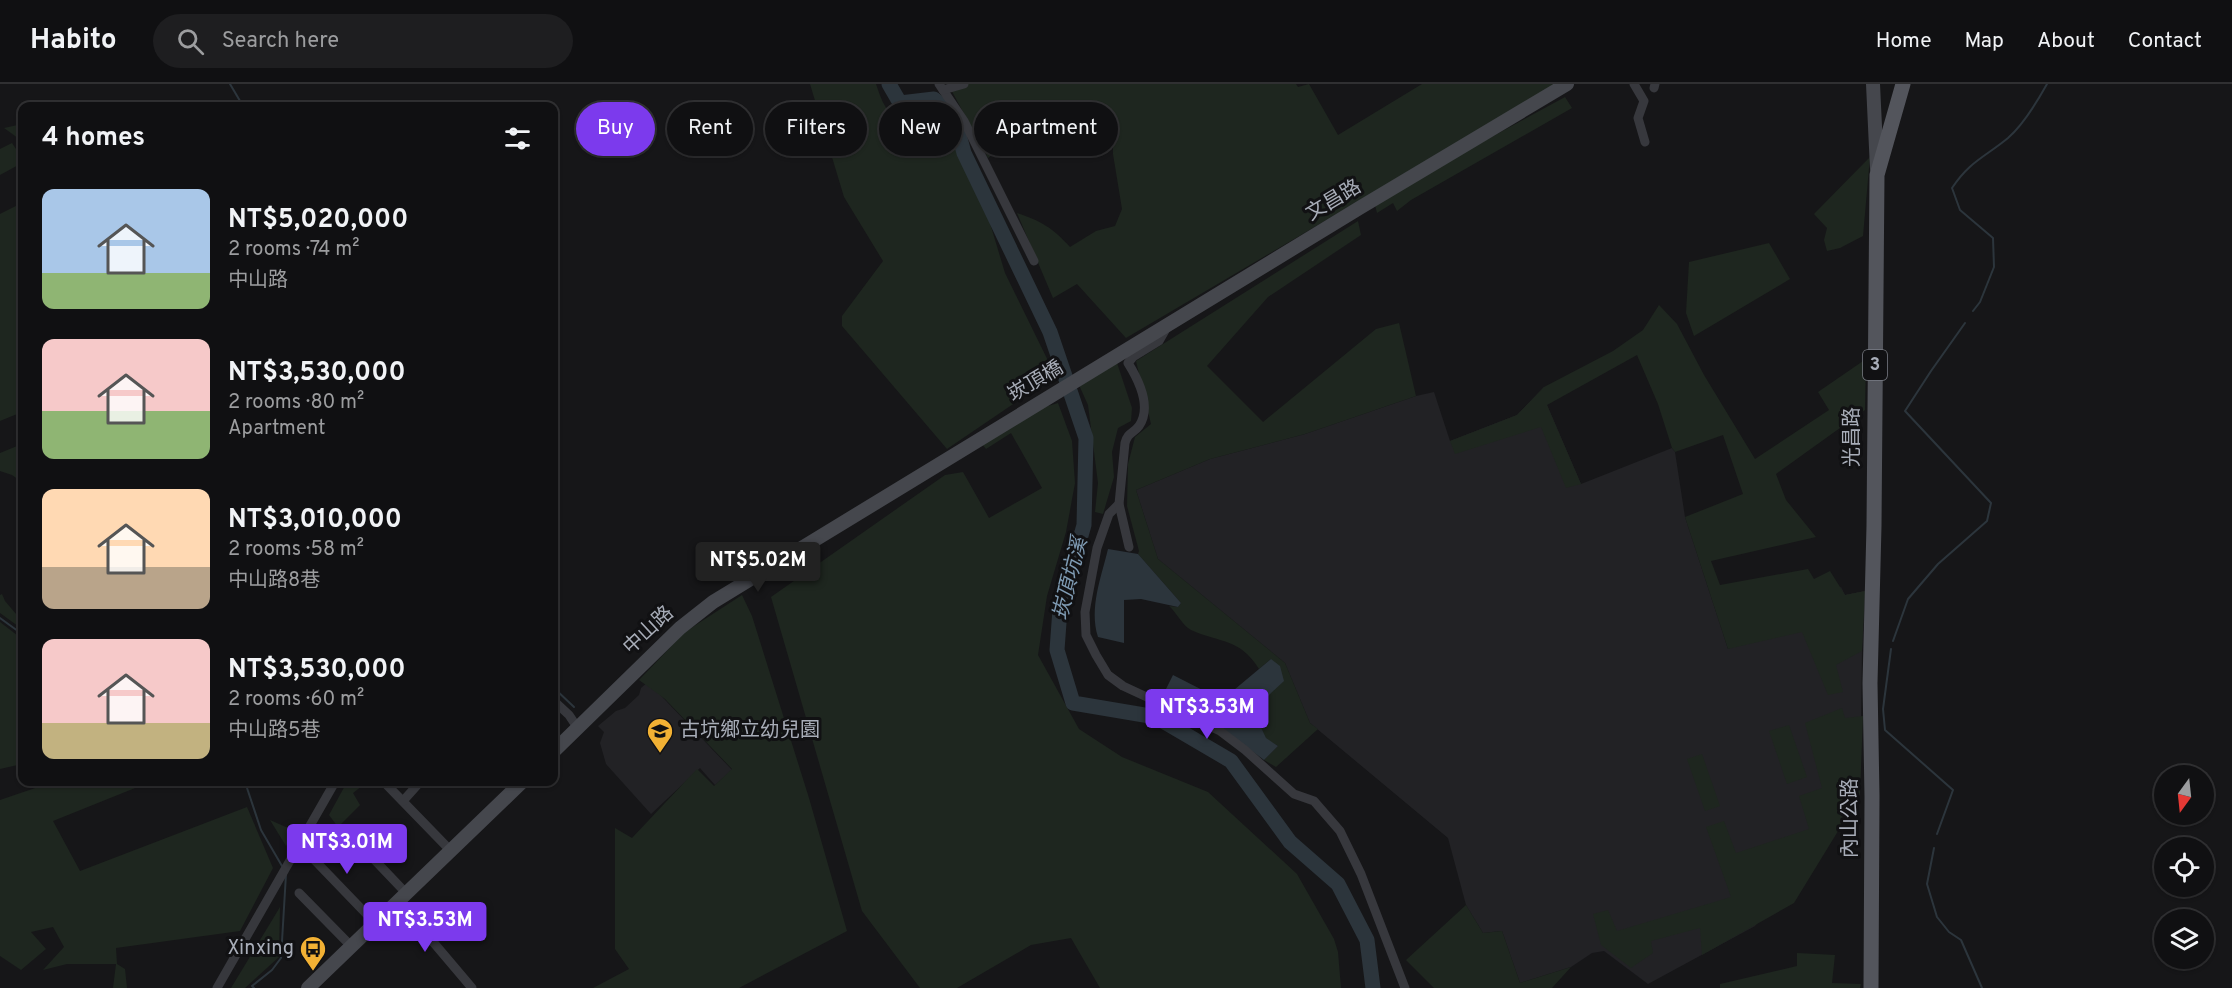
<!DOCTYPE html>
<meta charset="utf-8">
<style>
:root{--surface:#101012;--page:#1e1e20;--text:#f1f3f6;--muted:#9c9d9f;--line:#303032;--accent:#7c3aed}
body{margin:0;font-family:Overpass,"Noto Sans TC",sans-serif;background:var(--page);color:var(--text);height:100vh;display:flex;flex-direction:column;font-size:22px;white-space:nowrap}
*{box-sizing:border-box;margin:0}
p{font-size:20px;color:var(--muted)}
.icon{flex:none;width:33px;height:33px;fill:none;stroke:currentColor;stroke-width:2;stroke-linecap:round;stroke-linejoin:round}
.map{position:relative;flex:1;overflow:hidden}
.drawer{position:absolute;left:18px;top:18px;width:540px;height:684px;display:flex;flex-direction:column;background:var(--surface);border-radius:12px;box-shadow:0 2px 4px #0004,0 0 0 2px var(--line)}
.drawer>*{flex:none}
.guide{position:absolute;left:576px;top:18px;width:570px;height:54px;display:flex;gap:12px}
.needle{width:39px;rotate:195deg}
.controls{position:absolute;left:2154px;top:681px;display:grid;gap:12px}
.controls a{display:grid;place-items:center;width:60px;height:60px;border-radius:50%;background:var(--surface);box-shadow:0 2px 4px #0004,0 0 0 2px var(--line);font-size:30px}
.price{position:absolute;translate:-50% -51px;padding:0 14px;border-radius:6px;background:var(--accent);color:#fff;font-size:20px;line-height:39px;filter:drop-shadow(0 2px 3px #0008)}
.price::after{content:'';position:absolute;left:50%;top:36px;width:18px;height:14px;margin-left:-9px;background:inherit;clip-path:polygon(0 0,100% 0,50% 100%)}
.price.on{background:#222;color:#fff}
ul{padding:0;list-style:none}
li{display:flex;align-items:center;gap:18px;height:150px;padding:0 24px}
li span{display:grid;place-items:center;flex:none;width:168px;height:120px;border-radius:12px;color:#555}
li>.icon{margin-inline-start:auto}
span .icon{width:72px;height:72px;fill:#fffc;stroke-width:1}
li b{font-size:26px}
h2{display:flex;justify-content:space-between;align-items:center;height:72px;padding:0 24px;font-size:26px}
.chip{padding:0 21px;border-radius:27px;background:var(--surface);box-shadow:0 2px 4px #0004,0 0 0 2px var(--line);font-size:21px;line-height:54px}
.chip.on{background:var(--accent);color:#fff}
header{display:flex;align-items:center;gap:36px;box-sizing:border-box;height:84px;padding:0 30px;background:var(--surface);border-bottom:2px solid var(--line)}
header strong{font-size:28px}
nav{display:flex;gap:33px;margin-inline-start:auto;font-size:21px}
.search{width:420px;height:54px;background:var(--page);display:flex;align-items:center;gap:15px;box-sizing:border-box;padding:0 21px;border-radius:33px;color:var(--muted);font-size:22px}
.map>svg:first-child{display:block}
.built{fill:#222225}
.green{fill:#1e261f}
.water{fill:#2c353c}
.lines{fill:none;stroke-linecap:round;stroke-linejoin:round}
.stream{stroke:#2c353c;stroke-width:2}
.river{stroke:#2c353c;stroke-width:15}
.street{stroke:#37383d;stroke-width:9}
.secondary{stroke:#45474d;stroke-width:14}
.primary{stroke:#53555c;stroke-width:15}
.labels{text-anchor:middle;dominant-baseline:central;stroke-width:6;stroke-linejoin:round;paint-order:stroke}
.shield{fill:#111113;stroke:#7b7e86;stroke-width:1.5}
.shield-label{font-size:18px;font-weight:bold;fill:#a8adb8}
.street-label{font-size:20px;fill:#a8adb8;stroke:#111113}
.poi-label{font-size:20px;fill:#a8adb8;stroke:#111113;text-anchor:start}
.water-label{font-size:21px;font-style:italic;fill:#7f9bb3;stroke:#111113}
</style>
<header>
<strong>Habito</strong>
<div class="search"><svg class="icon" aria-label="search" viewBox="0 0 24 24"><circle cx="10" cy="10" r="6"/><path d="M15 15l6 6"/></svg>Search here</div>
<nav><a>Home</a><a>Map</a><a>About</a><a>Contact</a></nav>
</header>
<div class="map">
<svg width="2232" height="904" viewBox="0 0 2232 904">
<rect width="100%" height="100%" fill="#161618"/>
<g class="built">
<path d="M1544,303L1547,321L1581,400L1672,364L1675,368L1685,433L1728,565L1841,503L1845,511L1865,507L1862,567L1860,711L1755,842L1648,900L1604,867L1592,869L1571,883L1520,899L1502,847L1483,849L1466,821L1448,754L1310,639L1285,579L1158,475L1136,406L1210,375L1305,350L1416,312L1434,308L1450,357L1517,331Z"/>
<path d="M648,598L732,686L715,701L700,684L651,730L606,680L600,659L604,648L598,642L616,627L625,624L639,611L641,604Z"/>
</g>
<g class="green">
<path d="M810,0H876C886,30 889,31 918,43L921,30L945,32L983,116L1005,189L1057,295L1036,306L1028,296L1019,304L1022,314L947,365L842,242V232L883,177L844,113Z"/>
<path d="M948,0H1296L1298,3L1309,0L1338,51L1422,0H1557L1126,254L1077,200L1053,214L1017,129C1041,137 1053,144 1070,163L1096,147L1115,142L1122,125L1113,70V50L1097,25L1081,22L1031,43L988,74Z"/>
<path d="M1565,13L1572,24L1411,116L1397,127L1393,119L1377,129L1374,117Z"/>
<path d="M22,40V57L4,44Z"/>
<path d="M12,59L22,74V79L0,91V65Z"/>
<path d="M1870,73L1863,152L1840,164L1827,167L1824,156L1827,144L1814,130Z"/>
<path d="M22,119V328L0,337V130Z"/>
<path d="M1358,137L1361,151L1268,213L1207,282L1263,338L1376,245L1399,239L1416,312L1305,350L1210,375L1136,406L1158,475L1285,579L1310,639L1318,645L1276,683L1264,676L1278,662L1266,655L1253,626L1274,606L1271,575L1259,585C1240,554 1220,559 1191,546C1183,542 1176,528 1169,522L1178,523L1181,519L1138,470L1139,467L1127,422L1128,380L1135,353L1151,340L1136,277Z"/>
<path d="M1769,159L1790,195L1694,252L1686,229L1689,178Z"/>
<path d="M1659,221L1677,240L1704,291L1755,375L1829,326L1818,308L1866,275L1865,326L1776,390L1786,416L1816,453L1711,477L1720,501L1808,485L1814,495L1830,487L1845,511L1865,507L1862,567L1836,581L1843,608L1828,611L1802,548L1728,565L1685,433L1743,410L1723,351L1675,368L1672,364L1658,320L1637,271L1547,321L1581,400L1566,404L1541,343L1455,370L1450,357L1517,331L1544,303L1613,267L1643,246Z"/>
<path d="M1116,276L1132,324L1131,337L1118,344L1112,368L1114,393L1103,430L1095,428L1098,399L1088,321L1079,301Z"/>
<path d="M1058,319L1072,357L1075,399L1066,448L1047,512L1038,571L1079,645L1122,673L1208,708L1297,790L1334,855L1338,868L1341,904H1100L1071,854L1031,861L957,904H920L862,827L771,513L945,391L963,388L989,434L1042,404L1011,349L986,365L981,359L1038,325Z"/>
<path d="M22,360V398L12,391L0,387V369Z"/>
<path d="M2,510L5,517L22,537V545L0,529V511Z"/>
<path d="M742,511L752,532L809,714L847,847L739,904H593L629,885L615,865V744L632,754L697,685L714,702L732,685L665,615L639,596L685,548Z"/>
<path d="M0,538L22,555V680L0,685Z"/>
<path d="M1842,624L1845,634L1863,632L1860,709L1854,721L1794,819L1702,871L1700,844L1651,857L1653,869L1631,884L1601,861L1593,830L1608,826L1617,847L1731,813L1706,743L1724,737L1736,769L1809,745L1799,712L1822,704L1805,639Z"/>
<path d="M1789,641L1807,693L1787,700L1769,647Z"/>
<path d="M1702,670L1720,722L1705,727L1687,675Z"/>
<path d="M39,698H150L53,737L80,787L247,723L273,784L240,847L116,864L117,880L125,885L127,904H113L116,880H67L43,886L64,863L53,843L31,848L46,865L21,886L0,872V716L41,702Z"/>
<path d="M347,698H367L353,709L360,721L338,743L329,731Z"/>
<path d="M270,736L295,747L286,762Z"/>
<path d="M1466,821L1483,849L1502,847L1520,899L1571,883L1552,904H1434L1406,876Z"/>
<path d="M280,823L279,873L245,904H231Z"/>
<path d="M1797,869L1835,871L1832,899L1861,900L1860,904H1720V900L1797,882Z"/>
</g>
<g class="water">
<path d="M1108,465L1138,470L1181,519L1178,523L1141,515L1124,516V559L1098,553C1089,524 1101,494 1108,465Z"/>
<path d="M1271,575L1280,582L1284,597L1253,626L1266,654L1278,662L1264,676L1232,652L1161,615L1173,591L1222,616Z"/>
</g>
<g class="lines">
<g class="stream">
<path d="M230,0L243,22"/>
<path d="M1973,227L1980,218L1994,183L1993,154L1960,126L1952,104C1970,77 1985,73 2008,54C2024,40 2037,18 2047,0"/>
<path d="M0,534L22,550"/>
<path d="M1893,557L1908,515L1938,480L1987,437L1991,419L1905,327L1931,287L1965,239"/>
<path d="M1891,565L1883,625L1885,646L1953,706L1937,750"/>
<path d="M554,604L574,623"/>
<path d="M245,698L261,746L282,782"/>
<path d="M1934,764L1927,800L1937,833L1949,848L1961,856L1982,904"/>
<path d="M254,904L252,902L272,886L281,874L286,790"/>
</g>
<path class="river" d="M889,0L900,19L934,15L954,32L964,69L1050,248L1086,354L1084,441L1060,525L1057,566L1073,619L1156,633L1231,677L1290,758L1338,800L1367,856L1373,904"/>
<g class="street">
<path d="M939,0L964,37L1034,177"/>
<path d="M1634,0L1644,17L1638,34L1645,58"/>
<path d="M1654,4L1655,0"/>
<path d="M943,6L964,0"/>
<path d="M1119,420L1109,430L1097,464L1085,528L1086,551L1096,571L1108,591L1123,602L1220,647L1245,666L1294,710L1314,717L1340,747L1361,790L1405,904"/>
<path d="M1129,463L1119,420L1125,359C1128,348 1133,350 1139,342C1152,323 1138,295 1128,279L1133,273L1159,257L1167,243"/>
<path d="M554,617L569,631L577,643"/>
<path d="M384,698L450,766"/>
<path d="M403,717L420,698"/>
<path d="M346,746L406,809"/>
<path d="M299,760L376,840L428,852L472,904"/>
<path d="M299,809L352,863"/>
<path d="M217,904L335,698"/>
</g>
<g class="secondary">
<path d="M1873,0L1877,85"/>
<path d="M554,667L680,544L713,518L1361,123L1567,0"/>
<path d="M308,904L522,698"/>
</g>
<path class="primary" d="M1871,904L1872,712L1870,599L1874,442L1877,91L1903,0"/>
</g>
<defs>
<g id="school-pin" transform="scale(1.35)"><path d="M0 17L-7.5 6A9.5 9.5 0 1 1 7.5 6Z" fill="#f2b134" stroke="#111113"/><path d="M0-5L7-2L0 1L-7-2ZM-4 1L0 2.5L4 1V4Q0 6-4 4Z" fill="#111"/></g>
<g id="bus-pin" transform="scale(1.35)"><path d="M0 17L-7.5 6A9.5 9.5 0 1 1 7.5 6Z" fill="#f2b134" stroke="#111113"/><path d="M-5-6H5V4H4V6H2V4H-2V6H-4V4H-5ZM-3.5-4V0h7V-4ZM-3.5 1.2v1.5H-2V1.2ZM2 1.2v1.5H3.5V1.2Z" fill="#111"/></g>
</defs>
<g fill-rule="evenodd">
<use href="#school-pin" x="660" y="647"/>
<use href="#bus-pin" x="313" y="865"/>
</g>
<g class="labels">
<rect class="shield" x="1863" y="266" width="24" height="30" rx="4.5"/>
<g class="shield-label">
<text x="1875" y="281">3</text>
</g>
<g class="street-label">
<text transform="translate(1334 117) rotate(-31)">文昌路</text>
<text transform="translate(1036 298) rotate(-31)">崁頂橋</text>
<text transform="translate(1853 353) rotate(-90)">光昌路</text>
<text transform="translate(649 547) rotate(-43)">中山路</text>
<text transform="translate(1851 734) rotate(-90)">內山公路</text>
</g>
<g class="poi-label">
<text x="680" y="647">古坑鄉立幼兒園</text>
<text x="294" y="865" text-anchor="end">Xinxing</text>
</g>
<g class="water-label">
<text transform="translate(1071 495) rotate(-76)">崁頂坑溪</text>
</g>
</g>
</svg>
<div class="controls">
<a><svg class="needle" viewBox="-14 -14 28 28"><path d="M0-13l5 13h-10z" fill="#e53935"/><path d="M0 13l5-13h-10z" fill="#9c9d9f"/></svg></a>
<a><svg class="icon" aria-label="locate" viewBox="0 0 24 24"><circle cx="12" cy="12" r="6"/><path d="M12 2v4M12 18v4M2 12h4M18 12h4"/></svg></a>
<a><svg class="icon" aria-label="layers" viewBox="0 0 24 24"><path d="M12 4l9 5-9 5-9-5zM3 14l9 5 9-5"/></svg></a>
</div>
<b class="price on" style="left:758px;top:509px">NT$5.02M</b>
<b class="price" style="left:1207px;top:656px">NT$3.53M</b>
<b class="price" style="left:347px;top:791px">NT$3.01M</b>
<b class="price" style="left:425px;top:869px">NT$3.53M</b>
<div class="guide">
<a class="chip on">Buy</a>
<a class="chip">Rent</a>
<a class="chip">Filters</a>
<a class="chip">New</a>
<a class="chip">Apartment</a>
</div>
<section class="drawer">
<h2>4 homes<svg class="icon" aria-label="filters" viewBox="0 0 24 24"><path d="M4 7h16M4 17h16"/><circle cx="9" cy="7" r="2"/><circle cx="15" cy="17" r="2"/></svg></h2>
<ul>
<li><span style="background:linear-gradient(#a9c7e8 70%,#8fb573 0)"><svg class="icon" aria-label="home" viewBox="0 0 24 24"><path d="M3 11l9-7 9 7M6 9v11h12V9"/></svg></span><div><b>NT$5,020,000</b><p>2 rooms · 74 m²</p><p>中山路</p></div></li>
<li><span style="background:linear-gradient(#f6c9c9 60%,#8fb573 0)"><svg class="icon" aria-label="home" viewBox="0 0 24 24"><path d="M3 11l9-7 9 7M6 9v11h12V9"/></svg></span><div><b>NT$3,530,000</b><p>2 rooms · 80 m²</p><p>Apartment</p></div></li>
<li><span style="background:linear-gradient(#ffd9b3 65%,#b9a48a 0)"><svg class="icon" aria-label="home" viewBox="0 0 24 24"><path d="M3 11l9-7 9 7M6 9v11h12V9"/></svg></span><div><b>NT$3,010,000</b><p>2 rooms · 58 m²</p><p>中山路8巷</p></div></li>
<li><span style="background:linear-gradient(#f6c9c9 70%,#c2b280 0)"><svg class="icon" aria-label="home" viewBox="0 0 24 24"><path d="M3 11l9-7 9 7M6 9v11h12V9"/></svg></span><div><b>NT$3,530,000</b><p>2 rooms · 60 m²</p><p>中山路5巷</p></div></li>
</ul>
</section>
</div>
